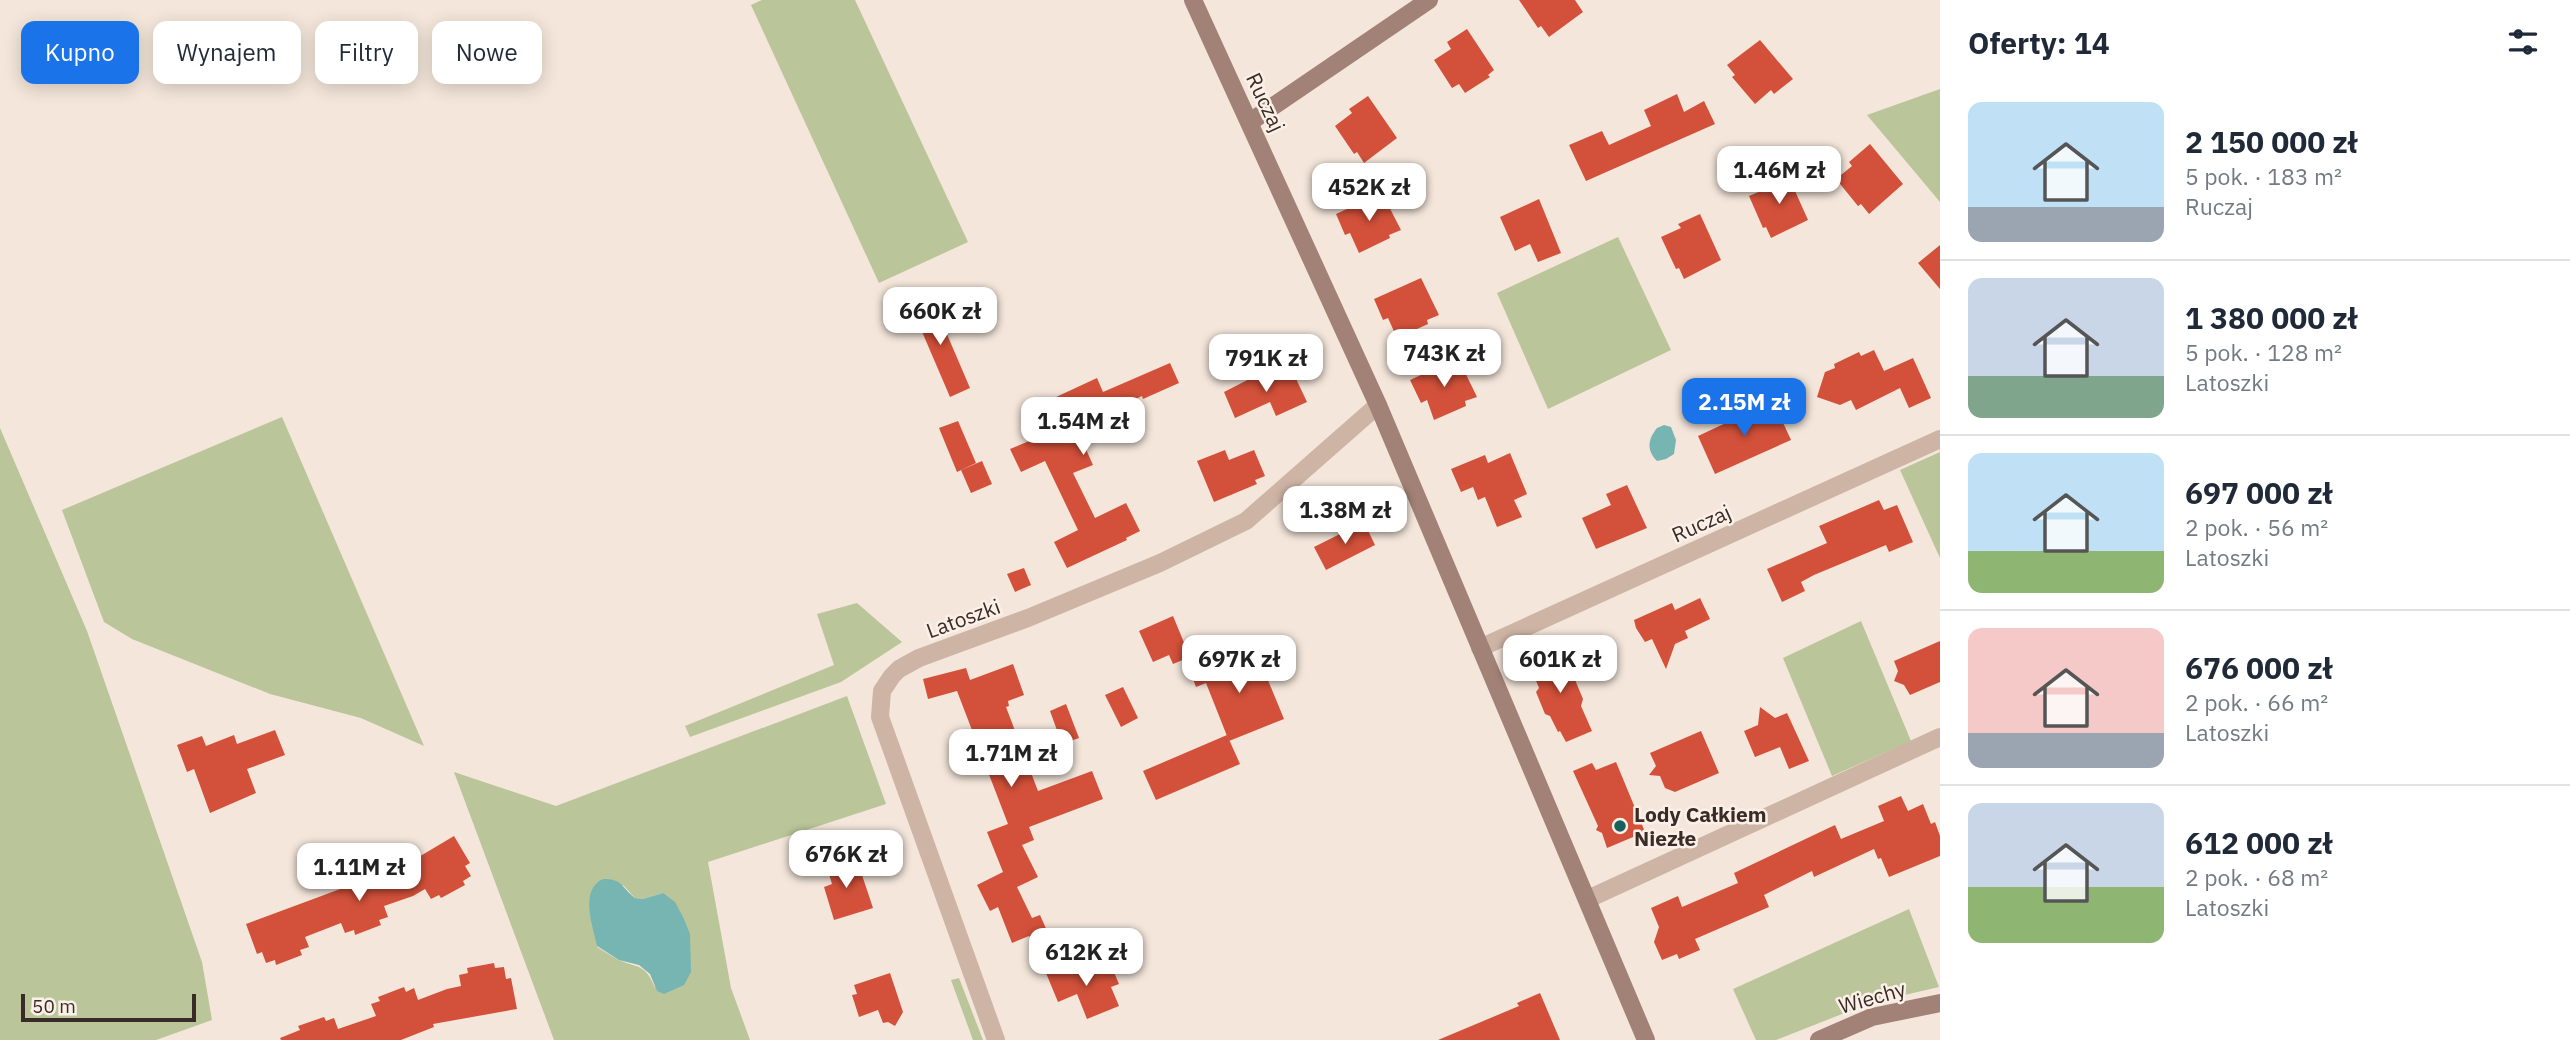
<!DOCTYPE html>
<html lang="pl">
<meta charset="utf-8">
<style>
:root{--surface:#fff;--page:#f2f2f3;--text:#1f2937;--muted:#747a83;--line:#e0e1e3;--accent:#1a73e8}
body{margin:0;font-family:"IBM Plex Sans",sans-serif;background:var(--page);color:var(--text);height:100vh;display:flex;flex-direction:column;font-size:26px;white-space:nowrap}
*{box-sizing:border-box;margin:0}
p{font-size:23px;color:var(--muted)}
.icon{flex:none;width:38px;height:38px;fill:none;stroke:currentColor;stroke-width:2;stroke-linecap:round;stroke-linejoin:round}
.map{position:relative;flex:1;overflow:hidden}
.side{display:flex;flex-direction:column;background:var(--surface);width:630px}
.side>*{flex:none}
.hud{position:absolute;left:21px;top:21px;width:665px;height:63px;display:flex;gap:14px}
.scale{position:absolute;left:21px;bottom:18px;width:175px;box-sizing:border-box;padding-left:7px;border:4px solid #392b27;border-top:0;font-size:19px;line-height:24px;white-space:nowrap;color:#392b27;-webkit-text-stroke:5px #fbf0e7;paint-order:stroke}
.price{position:absolute;translate:-50% -60px;padding:0 16px;border-radius:14px;background:#fff;color:#222;font-size:23px;line-height:46px;filter:drop-shadow(0 2px 4px #0008)}
.price::after{content:'';position:absolute;left:50%;top:42px;width:21px;height:16px;margin-left:-10px;background:inherit;clip-path:polygon(0 0,100% 0,50% 100%)}
.price.selected{background:var(--accent);color:#fff}
ul{padding:0;list-style:none}
li{display:flex;align-items:center;gap:21px;height:175px;padding:0 28px}
li+li{border-top:2px solid var(--line)}
li span{display:grid;place-items:center;flex:none;width:196px;height:140px;border-radius:14px;color:#555}
li>.icon{margin-inline-start:auto}
span .icon{width:84px;height:84px;fill:#fffc;stroke-width:1}
li b{font-size:30px}
h2{display:flex;justify-content:space-between;align-items:center;height:84px;padding:0 28px;font-size:30px}
.pill{padding:0 24px;border-radius:14px;background:var(--surface);box-shadow:0 4px 18px #0003;font-size:24px;line-height:63px}
.pill.selected{background:var(--accent);color:#fff}
main{display:flex;flex:1;min-height:0}
.map>svg:first-child{display:block}
.green{fill:#bac599;fill-rule:evenodd}
.water{fill:#76b5b2}
.building{fill:#d3513a}
.lines{fill:none;stroke-linecap:round;stroke-linejoin:round}
.street{stroke:#ceb4a5;stroke-width:18}
.secondary{stroke:#a28276;stroke-width:18}
.poi-dot{fill:#185f5d;stroke:#fbf0e7;stroke-width:2.5}
.labels{text-anchor:middle;dominant-baseline:central;stroke-width:5;stroke-linejoin:round;paint-order:stroke}
.street-label{font-size:21px;fill:#392b27;stroke:#fbf0e7}
.poi-label{font-size:21px;font-weight:bold;fill:#392b27;stroke:#fbf0e7;text-anchor:start}
</style>
<main>
<div class="map">
<svg width="1940" height="1040" viewBox="0 0 1940 1040">
<rect width="100%" height="100%" fill="#f4e6da"/>
<g class="green">
<path d="M762,0H855L968,242L879,283L751,5Z"/>
<path d="M1940,89V202L1867,115Z"/>
<path d="M1618,237L1671,350L1548,409L1497,293Z"/>
<path d="M282,417L424,746L361,718L270,694L132,639L104,622L62,510Z"/>
<path d="M0,428L87,631L202,962L212,1020L156,1040H0Z"/>
<path d="M1940,452V558L1900,470Z"/>
<path d="M857,603L902,642L841,682L690,737L685,726L834,665L817,614Z"/>
<path d="M1861,621L1911,741L1832,776L1783,658Z"/>
<path d="M847,696L886,804L708,862L731,988L750,1040H554L454,772L556,806ZM623,885L635,898L643,899L663,893L655,988C645,962 637,969 617,959C610,955 603,951 597,947Z"/>
<path d="M1909,909L1939,987L1870,1003L1776,1040H1756L1733,989Z"/>
<path d="M959,978L983,1040H973L951,980Z"/>
</g>
<g class="water">
<path d="M1664,425L1671,427L1676,440L1674,454L1666,459L1657,461C1646,450 1648,439 1657,428Z"/>
<path d="M603,879C623,879 621,887 635,898L643,899L663,893L675,902L683,917L690,934L691,972L684,985L664,994L657,991L650,974L639,965L619,960L597,946C593,926 579,890 603,879Z"/>
</g>
<g class="building">
<path d="M1519,0H1575L1583,12L1549,37L1541,26L1538,28Z"/>
<path d="M1467,29L1494,70L1488,75L1490,77L1465,93L1459,84L1452,88L1434,60L1451,49L1447,42Z"/>
<path d="M1760,40L1793,79L1774,94L1771,90L1755,104L1732,77L1735,75L1727,65Z"/>
<path d="M1677,94L1684,112L1704,101L1715,124L1586,181L1569,145L1602,131L1609,145L1651,126L1644,110Z"/>
<path d="M1368,96L1397,138L1364,163L1357,152L1354,154L1335,126L1352,113L1349,109Z"/>
<path d="M1870,144L1903,184L1869,214L1861,204L1858,206L1836,179L1852,166L1849,162Z"/>
<path d="M1787,173L1808,220L1771,238L1766,227L1763,228L1749,196L1768,188L1766,183Z"/>
<path d="M1382,193L1401,230L1389,235L1390,238L1359,253L1350,233L1345,235L1336,214Z"/>
<path d="M1539,199L1561,253L1538,262L1530,244L1515,251L1500,217Z"/>
<path d="M1700,214L1721,260L1684,279L1679,268L1676,269L1661,237L1681,228L1678,224Z"/>
<path d="M1940,245V289L1918,263Z"/>
<path d="M1421,278L1439,315L1427,320L1428,324L1397,338L1388,318L1383,320L1374,299Z"/>
<path d="M931,297L970,388L950,397L911,306Z"/>
<path d="M1874,350L1884,371L1913,358L1931,398L1909,408L1900,388L1856,410L1851,400L1840,405L1817,397L1825,372L1835,368L1834,364L1859,352L1861,356Z"/>
<path d="M1458,358L1477,397L1465,401L1466,406L1434,420L1427,400L1421,403L1410,380Z"/>
<path d="M1170,363L1179,383L1143,399L1142,396L1076,427L1093,465L1073,473L1095,518L1126,503L1140,531L1126,538L1127,540L1067,568L1054,542L1078,530L1045,461L1021,472L1010,449L1034,439L1021,410L1039,401L1041,404L1097,378L1103,392Z"/>
<path d="M1291,368L1307,402L1276,416L1270,402L1235,418L1224,392L1267,370L1271,377Z"/>
<path d="M1773,401L1791,440L1715,474L1698,436Z"/>
<path d="M958,421L976,463L957,472L939,428Z"/>
<path d="M1225,450L1229,460L1254,450L1265,476L1255,480L1257,484L1214,502L1197,461Z"/>
<path d="M1510,453L1527,494L1514,500L1522,517L1497,527L1485,497L1478,500L1473,487L1461,492L1451,469L1485,455L1488,463Z"/>
<path d="M982,461L992,484L971,493L961,470Z"/>
<path d="M1627,485L1647,528L1596,549L1582,518L1611,505L1606,494Z"/>
<path d="M1879,500L1884,510L1897,505L1913,542L1889,552L1886,545L1814,575L1801,582L1805,591L1782,602L1767,569L1827,543L1819,526Z"/>
<path d="M1364,522L1375,545L1326,570L1314,547Z"/>
<path d="M1024,568L1031,585L1015,592L1007,574Z"/>
<path d="M1700,598L1710,619L1685,631L1688,638L1675,644L1666,669L1652,639L1645,642L1636,628L1634,620L1672,603L1675,610Z"/>
<path d="M1173,616L1190,657L1173,664L1169,655L1153,662L1139,631Z"/>
<path d="M1940,641V682L1910,695L1904,685L1894,681L1898,671L1894,661Z"/>
<path d="M1556,647L1566,671L1573,675L1583,699L1581,706L1592,731L1566,742L1560,731L1558,732L1550,716L1545,714L1536,692L1539,688L1532,671L1535,669L1530,658Z"/>
<path d="M1237,655L1241,663L1258,656L1284,719L1229,741L1206,683L1196,687L1189,669L1211,660L1212,665L1217,664Z"/>
<path d="M1013,664L1024,695L1008,701L1009,706L1006,707L1038,791L1092,771L1103,799L1029,827L1034,840L1022,845L1038,877L1017,887L1032,918L1040,915L1048,933L1032,940L1029,936L1012,943L998,907L990,911L977,885L1003,872L987,832L1008,824L957,691L928,699L923,679L966,668L970,680Z"/>
<path d="M1123,687L1138,718L1121,727L1105,695Z"/>
<path d="M1066,704L1079,738L1062,744L1050,711Z"/>
<path d="M1760,707L1775,718L1787,713L1809,761L1789,769L1780,747L1755,757L1744,731L1758,725Z"/>
<path d="M275,730L285,755L247,769L256,793L210,813L194,769L187,772L177,745L202,736L206,746L234,735L237,744Z"/>
<path d="M1701,731L1719,773L1675,792L1665,788L1660,776L1649,775L1656,766L1650,753Z"/>
<path d="M1227,735L1240,764L1156,800L1143,771Z"/>
<path d="M1616,762L1645,832L1607,848L1602,833L1596,830L1598,826L1573,771L1592,763L1596,770Z"/>
<path d="M1901,796L1908,811L1923,804L1931,824L1935,822L1940,836V856L1889,877L1881,858L1878,859L1874,849L1814,877L1812,871L1764,895L1769,907L1695,939L1700,950L1679,959L1677,954L1662,960L1654,942L1659,927L1651,908L1678,896L1682,907L1738,883L1734,873L1835,825L1841,839L1884,821L1878,806Z"/>
<path d="M454,836L470,863L465,866L471,876L463,881L465,885L441,898L439,895L431,899L425,889L413,896L384,906L388,917L379,920L381,925L355,935L354,930L345,933L341,923L305,937L309,947L300,950L302,955L276,965L275,960L266,963L262,952L257,954L246,924L378,875L380,880Z"/>
<path d="M852,856L858,876L862,875L873,908L834,920L824,887L832,884L826,864Z"/>
<path d="M1076,961L1082,976L1111,965L1119,984L1111,987L1119,1006L1087,1019L1077,994L1058,1002L1046,973Z"/>
<path d="M494,963L495,968L504,967L506,979L511,978L517,1009L433,1024L434,1027L401,1040H281L280,1038L300,1030L298,1026L324,1017L326,1021L334,1018L338,1029L376,1016L371,1004L380,1001L378,997L404,987L406,992L414,988L418,1000L447,989L461,986L459,975L468,973L467,968Z"/>
<path d="M890,973L903,1012L895,1026L888,1022L883,1023L878,1010L859,1017L852,995L857,994L854,985Z"/>
<path d="M1540,993L1560,1040H1438L1519,1006L1517,1003Z"/>
</g>
<g class="lines">
<g class="street">
<path d="M1480,648L1940,439"/>
<path d="M1588,899L1940,737"/>
<path d="M996,1040L880,717L882,691L892,676L899,669L919,658L1028,618L1160,563L1246,521L1378,405"/>
</g>
<g class="secondary">
<path d="M1193,0L1378,405L1646,1040"/>
<path d="M1250,122L1429,0"/>
<path d="M1819,1040L1872,1017L1940,1003"/>
</g>
</g>
<circle class="poi-dot" cx="1620" cy="826" r="7"/>
<g class="labels">
<g class="street-label">
<text transform="translate(1266 102) rotate(65)">Ruczaj</text>
<text transform="translate(1701 523) rotate(-24)">Ruczaj</text>
<text transform="translate(963 618) rotate(-20)">Latoszki</text>
<text transform="translate(1872 997) rotate(-16)">Wiechy</text>
</g>
<g class="poi-label">
<text x="1634" y="814">Lody Całkiem<tspan x="1634" dy="24">Niezłe</tspan></text>
</g>
</g>
</svg>
<div class="scale">50 m</div>
<b class="price" style="left:1779px;top:206px">1.46M zł</b>
<b class="price" style="left:1369px;top:223px">452K zł</b>
<b class="price" style="left:940px;top:347px">660K zł</b>
<b class="price" style="left:1444px;top:389px">743K zł</b>
<b class="price" style="left:1266px;top:394px">791K zł</b>
<b class="price selected" style="left:1744px;top:438px">2.15M zł</b>
<b class="price" style="left:1083px;top:457px">1.54M zł</b>
<b class="price" style="left:1345px;top:546px">1.38M zł</b>
<b class="price" style="left:1239px;top:695px">697K zł</b>
<b class="price" style="left:1560px;top:695px">601K zł</b>
<b class="price" style="left:1011px;top:789px">1.71M zł</b>
<b class="price" style="left:846px;top:890px">676K zł</b>
<b class="price" style="left:359px;top:903px">1.11M zł</b>
<b class="price" style="left:1086px;top:988px">612K zł</b>
<div class="hud">
<a class="pill selected">Kupno</a>
<a class="pill">Wynajem</a>
<a class="pill">Filtry</a>
<a class="pill">Nowe</a>
</div>
</div>
<section class="side">
<h2>Oferty: 14<svg class="icon" aria-label="filters" viewBox="0 0 24 24"><path d="M4 7h16M4 17h16"/><circle cx="9" cy="7" r="2"/><circle cx="15" cy="17" r="2"/></svg></h2>
<ul>
<li><span style="background:linear-gradient(#bfe0f5 75%,#9aa5b1 0)"><svg class="icon" aria-label="home" viewBox="0 0 24 24"><path d="M3 11l9-7 9 7M6 9v11h12V9"/></svg></span><div><b>2 150 000 zł</b><p>5 pok. · 183 m²</p><p>Ruczaj</p></div></li>
<li><span style="background:linear-gradient(#c9d6e8 70%,#7fa58c 0)"><svg class="icon" aria-label="home" viewBox="0 0 24 24"><path d="M3 11l9-7 9 7M6 9v11h12V9"/></svg></span><div><b>1 380 000 zł</b><p>5 pok. · 128 m²</p><p>Latoszki</p></div></li>
<li><span style="background:linear-gradient(#bfe0f5 70%,#8fb573 0)"><svg class="icon" aria-label="home" viewBox="0 0 24 24"><path d="M3 11l9-7 9 7M6 9v11h12V9"/></svg></span><div><b>697 000 zł</b><p>2 pok. · 56 m²</p><p>Latoszki</p></div></li>
<li><span style="background:linear-gradient(#f6c9c9 75%,#9aa5b1 0)"><svg class="icon" aria-label="home" viewBox="0 0 24 24"><path d="M3 11l9-7 9 7M6 9v11h12V9"/></svg></span><div><b>676 000 zł</b><p>2 pok. · 66 m²</p><p>Latoszki</p></div></li>
<li><span style="background:linear-gradient(#c9d6e8 60%,#8fb573 0)"><svg class="icon" aria-label="home" viewBox="0 0 24 24"><path d="M3 11l9-7 9 7M6 9v11h12V9"/></svg></span><div><b>612 000 zł</b><p>2 pok. · 68 m²</p><p>Latoszki</p></div></li>
</ul>
</section>
</main>
